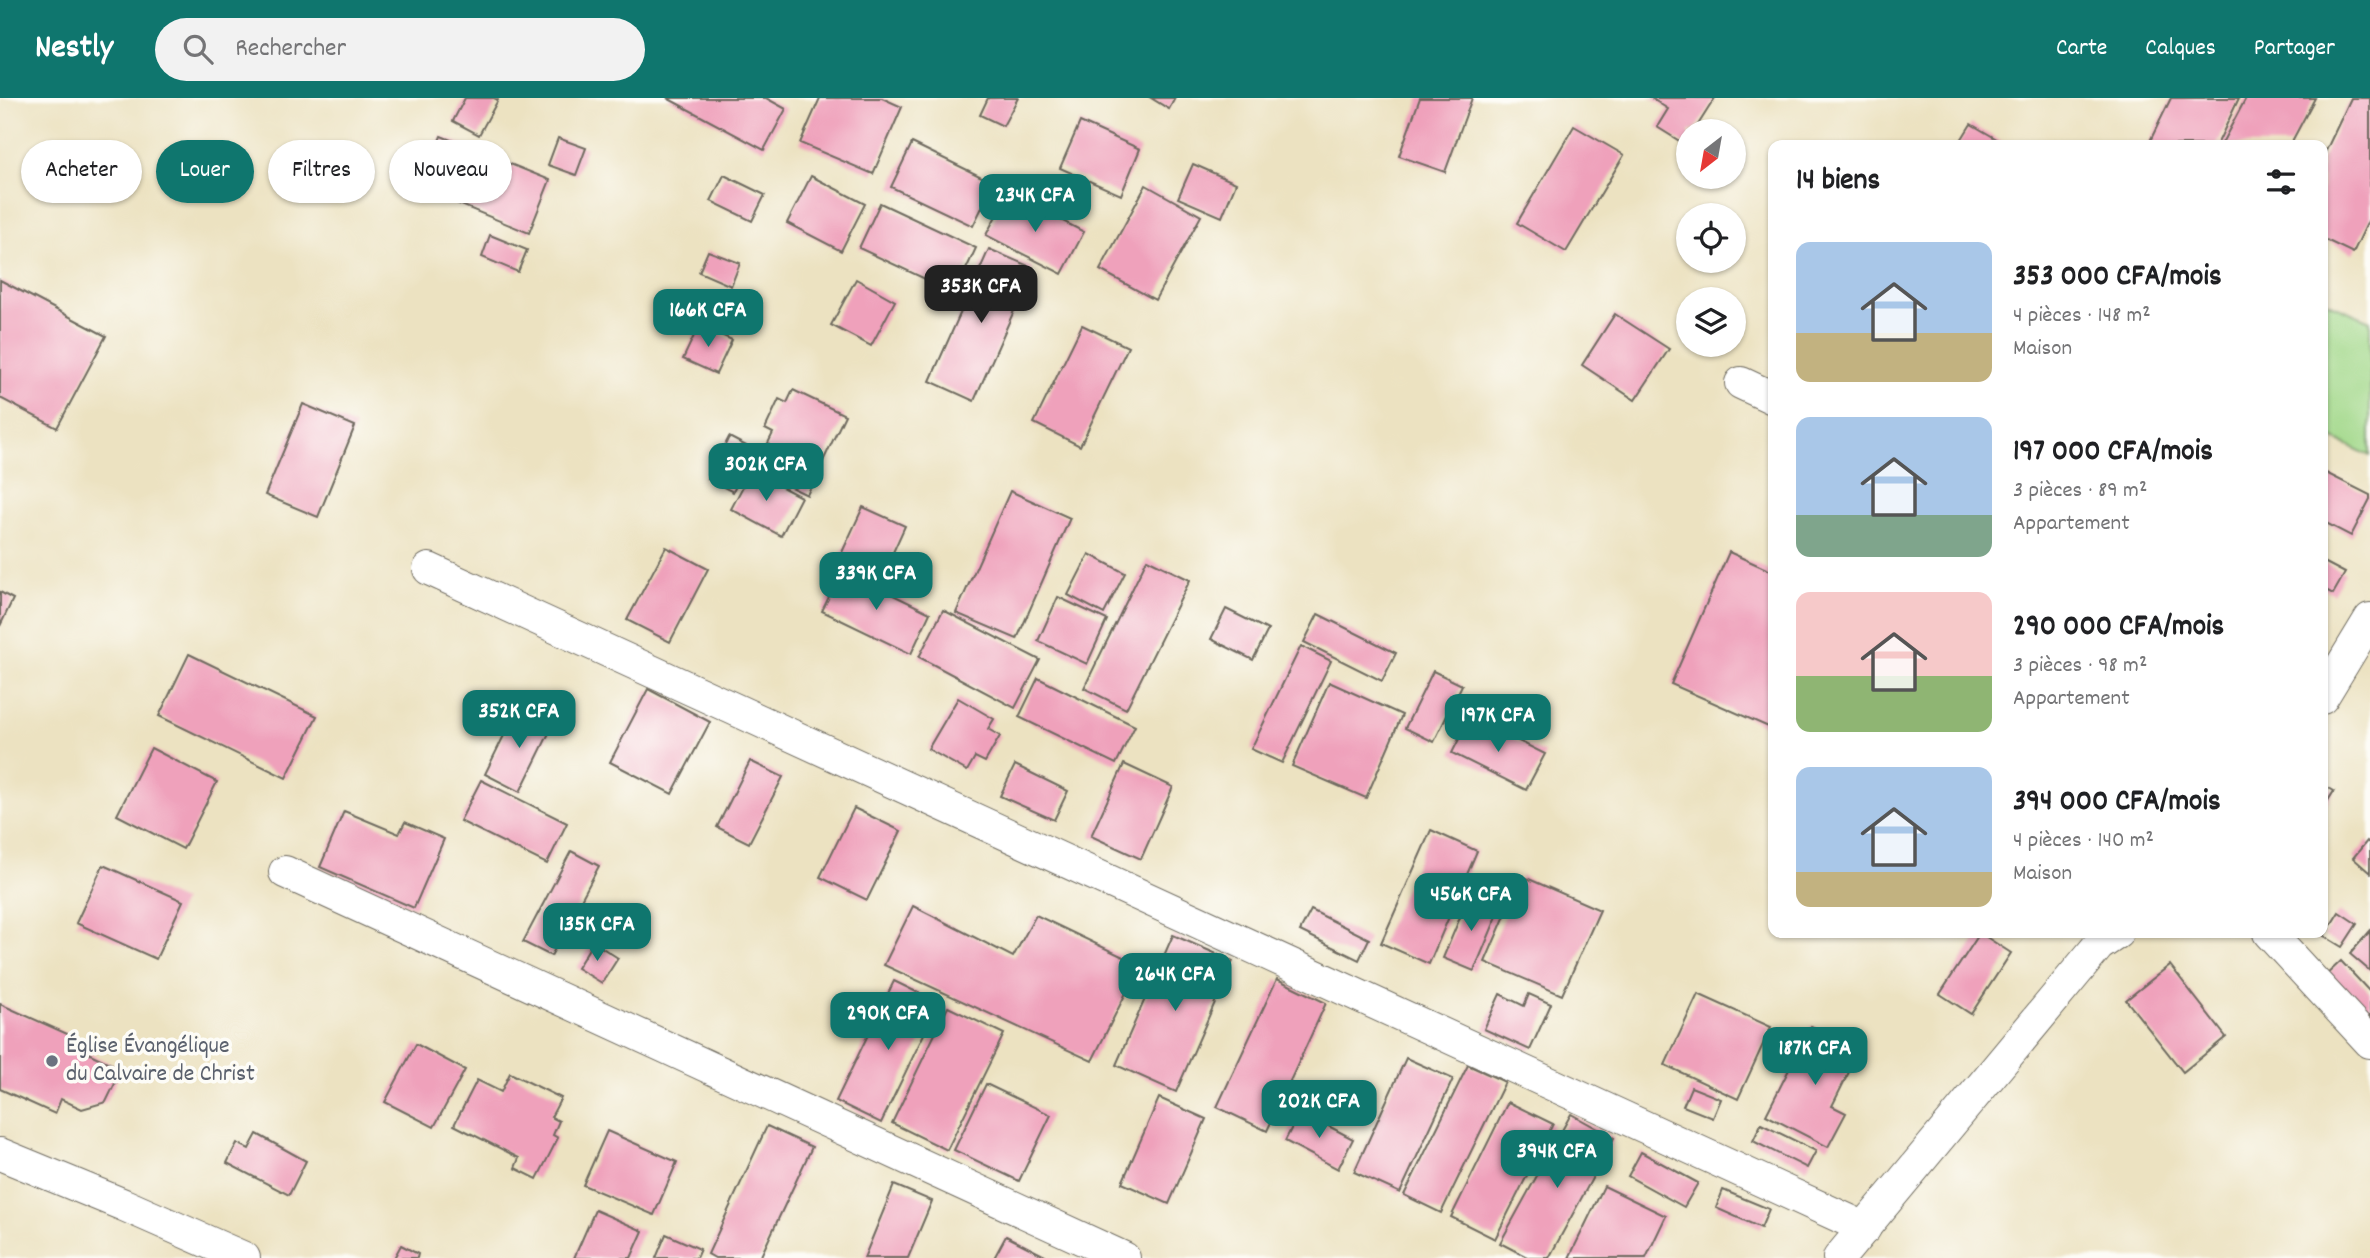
<!DOCTYPE html>
<html lang="fr">
<meta charset="utf-8">
<style>
:root{--surface:#fff;--page:#f2f2f2;--text:#202124;--muted:#757577;--accent:#0f766e}
body{margin:0;font-family:Dekko,sans-serif;background:var(--page);color:var(--text);height:100vh;display:flex;flex-direction:column;font-size:26px;white-space:nowrap}
*{box-sizing:border-box;margin:0}
p{font-size:23px;color:var(--muted)}
.icon{flex:none;width:38px;height:38px;fill:none;stroke:currentColor;stroke-width:2;stroke-linecap:round;stroke-linejoin:round}
.map{position:relative;flex:1;overflow:hidden}
.side{position:absolute;left:1768px;top:42px;width:560px;height:798px;display:flex;flex-direction:column;background:var(--surface);border-radius:14px;box-shadow:0 2px 5px #0004}
.side>*{flex:none}
.banner{position:absolute;left:21px;top:42px;width:665px;height:63px;display:flex;gap:14px}
.needle{width:46px;rotate:211deg}
.controls{position:absolute;left:1676px;top:21px;display:grid;gap:14px}
.controls a{display:grid;place-items:center;width:70px;height:70px;border-radius:50%;background:var(--surface);box-shadow:0 2px 5px #0004;font-size:35px}
.price{position:absolute;translate:-50% -60px;padding:0 16px;border-radius:14px;background:var(--accent);color:#fff;font-size:23px;line-height:46px;filter:drop-shadow(0 2px 4px #0008)}
.price::after{content:'';position:absolute;left:50%;top:42px;width:21px;height:16px;margin-left:-10px;background:inherit;clip-path:polygon(0 0,100% 0,50% 100%)}
.price.active{background:#222;color:#fff}
ul{padding:0;list-style:none}
li{display:flex;align-items:center;gap:21px;height:175px;padding:0 28px}
li span{display:grid;place-items:center;flex:none;width:196px;height:140px;border-radius:14px;color:#555}
li>.icon{margin-inline-start:auto}
span .icon{width:84px;height:84px;fill:#fffc;stroke-width:1}
li b{font-size:30px}
h2{display:flex;justify-content:space-between;align-items:center;height:84px;padding:0 28px;font-size:30px}
.chip{padding:0 24px;border-radius:32px;background:var(--surface);box-shadow:0 2px 5px #0004;font-size:24px;line-height:63px}
.chip.active{background:var(--accent);color:#fff}
header{display:flex;align-items:center;gap:42px;box-sizing:border-box;height:98px;padding:0 35px;background:var(--accent);color:#fff}
header strong{font-size:33px}
nav{display:flex;gap:38px;margin-inline-start:auto;font-size:24px}
.search{width:490px;height:63px;background:var(--page);display:flex;align-items:center;gap:18px;box-sizing:border-box;padding:0 24px;border-radius:38px;color:var(--muted);font-size:26px}
.map>svg:first-child{display:block}
.green{fill:#a1d889;stroke:#66825a;stroke-width:2}
.building{fill:#efa1bb}
.lines{fill:none;stroke-linecap:round;stroke-linejoin:round}
.street-casing{stroke:#6f6b60;stroke-width:34}
.street{stroke:#fff;stroke-width:32}
.worship-dot{fill:#6b7280;stroke:#fdfcf7;stroke-width:2.5}
.labels{text-anchor:middle;dominant-baseline:central;stroke-width:7;stroke-linejoin:round;paint-order:stroke}
.worship-label{font-size:24px;fill:#5b616d;stroke:#fdfcf7;text-anchor:start}
</style>
<header>
<strong>Nestly</strong>
<div class="search"><svg class="icon" aria-label="search" viewBox="0 0 24 24"><circle cx="10" cy="10" r="6"/><path d="M15 15l6 6"/></svg>Rechercher</div>
<nav><a>Carte</a><a>Calques</a><a>Partager</a></nav>
</header>
<div class="map">
<svg width="2370" height="1160" viewBox="0 0 2370 1160">
<rect width="100%" height="100%" fill="#fdfcf7"/>
<filter id="ink" filterUnits="userSpaceOnUse"><feTurbulence type="fractalNoise" baseFrequency=".0143" numOctaves="2"/><feDisplacementMap in="SourceGraphic" scale="14" xChannelSelector="R" yChannelSelector="G"/><feConvolveMatrix kernelMatrix="1 2 1 2 8 2 1 2 1" color-interpolation-filters="sRGB"/></filter>
<filter id="wash" filterUnits="userSpaceOnUse"><feTurbulence type="fractalNoise" baseFrequency=".00686" numOctaves="4" result="noise"/><feDisplacementMap in="SourceGraphic" scale="28" xChannelSelector="R" yChannelSelector="G"/><feGaussianBlur stdDeviation="1.57" result="paint"/><feColorMatrix in="noise" values="0 0 0 0 0 0 0 0 0 0 0 0 0 0 0 0 0 1.4 0 .05"/><feComposite in="paint" operator="in"/></filter>
<g filter="url(#wash)">
<rect width="100%" height="100%" fill="#ece2c1"/>
<path class="green" d="M2322,202L2370,223V358L2322,335Z"/>
<g id="blocks">
<g class="building">
<path d="M465,0H494L498,2L479,37L453,23Z"/>
<path d="M667,0H766L786,11L764,52Z"/>
<path d="M820,0H882L902,9L873,76L800,45Z"/>
<path d="M988,0H1018L1003,28L980,17Z"/>
<path d="M1151,0H1175L1169,11Z"/>
<path d="M1420,0H1472L1445,74L1399,58Z"/>
<path d="M1651,0H1715L1694,33H1689V42L1686,47L1657,29L1668,11Z"/>
<path d="M2171,0H2239L2217,47H2148Z"/>
<path d="M2246,0H2315L2290,47H2221Z"/>
<path d="M2351,0H2370V119L2353,155L2322,140V61Z"/>
<path d="M1080,24L1140,51L1121,97L1060,70Z"/>
<path d="M1971,26L2007,47H1958Z"/>
<path d="M1574,28L1624,57L1566,154L1517,125Z"/>
<path d="M441,38L550,82L529,135L420,90Z"/>
<path d="M558,40L586,50L576,77L548,67Z"/>
<path d="M912,45L994,85L973,128L891,89Z"/>
<path d="M1193,66L1236,85L1222,119L1178,100Z"/>
<path d="M724,77L765,97L752,123L711,103Z"/>
<path d="M811,78L865,106L841,153L787,125Z"/>
<path d="M1146,87L1201,118L1155,202L1100,172Z"/>
<path d="M1008,95L1084,134L1062,176L986,137Z"/>
<path d="M880,105L976,150L955,195L859,150Z"/>
<path d="M490,137L527,152L518,174L482,159Z"/>
<path d="M989,151L1033,170L974,303L930,283Z"/>
<path d="M708,153L740,165L731,188L699,174Z"/>
<path d="M856,181L895,203L871,248L831,227Z"/>
<path d="M0,182L106,238L57,330L0,300Z"/>
<path d="M1615,216L1669,251L1635,302L1582,267Z"/>
<path d="M699,227L732,242L716,276L683,261Z"/>
<path d="M1082,227L1128,249L1080,348L1034,325Z"/>
<path d="M793,292L845,317L807,397L755,372L773,335L765,331L779,301L787,305Z"/>
<path d="M303,306L355,328L318,419L265,397Z"/>
<path d="M729,339L754,352L733,394L708,381Z"/>
<path d="M751,373L801,399L781,438L731,411Z"/>
<path d="M2322,373L2370,397V401L2351,438L2322,423Z"/>
<path d="M1010,393L1070,420L1017,541L956,515Z"/>
<path d="M863,409L905,428L880,483L838,463Z"/>
<path d="M666,449L708,471L670,544L627,522Z"/>
<path d="M1729,454L1773,474V631L1671,586Z"/>
<path d="M1089,456L1125,475L1104,516L1068,497Z"/>
<path d="M1147,461L1190,482L1126,611L1084,590Z"/>
<path d="M2322,463L2345,475L2333,496L2322,490Z"/>
<path d="M842,472L930,515L911,556L822,513Z"/>
<path d="M0,494L13,501L0,528Z"/>
<path d="M1058,499L1107,522L1087,566L1038,543Z"/>
<path d="M1226,511L1268,532L1253,562L1211,541Z"/>
<path d="M943,512L1040,562L1015,610L919,559Z"/>
<path d="M1318,516L1396,555L1382,583L1304,544Z"/>
<path d="M1301,548L1331,563L1282,665L1251,651Z"/>
<path d="M189,556L317,618L286,680L159,618Z"/>
<path d="M1433,573L1462,587L1434,644L1405,630Z"/>
<path d="M1038,580L1135,628L1116,666L1019,619Z"/>
<path d="M1329,584L1402,617L1366,700L1292,668Z"/>
<path d="M648,591L710,624L672,696L610,664Z"/>
<path d="M958,600L994,621L988,631L1000,638L985,664L975,659L967,673L928,651Z"/>
<path d="M517,611L552,629L520,694L485,676Z"/>
<path d="M1470,619L1545,656L1526,692L1452,655Z"/>
<path d="M151,650L217,684L183,751L117,717Z"/>
<path d="M750,663L783,679L749,745L717,729Z"/>
<path d="M1124,666L1173,689L1141,761L1091,738Z"/>
<path d="M1015,667L1068,693L1054,722L1000,698Z"/>
<path d="M481,682L567,725L547,766L460,723Z"/>
<path d="M2322,686L2334,693L2322,712Z"/>
<path d="M854,710L901,733L867,802L820,779Z"/>
<path d="M344,713L399,736L405,724L444,741L414,810L320,769Z"/>
<path d="M1431,732L1477,753L1429,866L1381,845Z"/>
<path d="M2367,743L2370,746V775L2353,760Z"/>
<path d="M571,753L599,768L551,858L523,844Z"/>
<path d="M103,767L183,803L156,861L76,825Z"/>
<path d="M1522,778L1600,812L1562,897L1485,864Z"/>
<path d="M1469,798L1500,811L1474,873L1443,860Z"/>
<path d="M913,808L1013,859L1036,817L1140,867L1092,963L884,867Z"/>
<path d="M1311,812L1369,841L1359,862L1300,833Z"/>
<path d="M2339,814L2357,826L2342,849L2324,838Z"/>
<path d="M2370,833V873L2350,856Z"/>
<path d="M1980,835L2011,855L1971,916L1940,896Z"/>
<path d="M1173,837L1233,863L1176,994L1116,967Z"/>
<path d="M593,844L618,860L602,885L577,870Z"/>
<path d="M2341,863L2370,894V927L2324,879Z"/>
<path d="M2170,867L2226,939L2183,974L2126,902Z"/>
<path d="M1277,881L1326,905L1267,1033L1217,1009Z"/>
<path d="M894,883L939,905L881,1025L836,1003Z"/>
<path d="M1500,896L1524,908L1529,896L1551,906L1530,952L1484,931Z"/>
<path d="M1698,896L1771,929L1738,1001L1665,967Z"/>
<path d="M0,906L92,947L88,955L122,971L106,1004L82,1011L61,1001L55,1016L0,991Z"/>
<path d="M948,909L1004,936L947,1052L892,1025Z"/>
<path d="M1811,928L1860,952L1832,1008L1846,1015L1828,1049L1766,1017Z"/>
<path d="M416,946L465,972L434,1029L385,1004Z"/>
<path d="M1406,960L1453,981L1400,1095L1354,1074Z"/>
<path d="M1468,967L1505,984L1441,1115L1404,1097Z"/>
<path d="M510,975L561,1000L551,1019L559,1023L553,1037L558,1040L537,1081L515,1070L519,1060L454,1027L477,982L501,994Z"/>
<path d="M986,986L1051,1017L1019,1083L954,1052Z"/>
<path d="M1691,989L1721,1001L1713,1020L1683,1008Z"/>
<path d="M1159,1000L1206,1021L1169,1106L1122,1085Z"/>
<path d="M1508,1004L1553,1026L1495,1141L1451,1119Z"/>
<path d="M1300,1013L1353,1041L1338,1071L1285,1043Z"/>
<path d="M1571,1016L1614,1040L1549,1160H1529L1500,1145Z"/>
<path d="M1761,1026L1816,1053L1807,1070L1753,1043Z"/>
<path d="M767,1028L812,1049L760,1160H715L708,1156Z"/>
<path d="M607,1033L677,1064L654,1117L583,1087Z"/>
<path d="M257,1036L306,1063L289,1097L227,1065L237,1045L249,1051Z"/>
<path d="M1641,1054L1698,1085L1684,1109L1628,1078Z"/>
<path d="M894,1087L932,1103L908,1160H864Z"/>
<path d="M1604,1088L1666,1118L1646,1160H1569Z"/>
<path d="M1723,1092L1769,1111L1761,1130L1716,1110Z"/>
<path d="M595,1112L643,1133L631,1160H574Z"/>
<path d="M666,1136L700,1151L696,1160H656Z"/>
<path d="M1006,1138L1049,1160H994Z"/>
<path d="M401,1147L418,1156L417,1160H394Z"/>
</g>
</g>
</g>
<g filter="url(#ink)">
<use href="#blocks" fill-opacity="0" stroke="#6f6b60" stroke-width="2"/>
<g class="lines">
<g class="street-casing">
<g id="street">
<path d="M1741,285L1773,300"/>
<path d="M429,471L1865,1130"/>
<path d="M2322,600L2370,521"/>
<path d="M285,774L1124,1160"/>
<path d="M2269,835L2370,944"/>
<path d="M0,1056L124,1107L244,1160"/>
<path d="M1839,1160L2099,847L2117,835"/>
</g>
</g>
<use href="#street" class="street"/>
</g>
</g>
<circle class="worship-dot" cx="52" cy="963" r="7"/>
<g class="labels">
<g class="worship-label">
<text x="66" y="949">Église Évangélique<tspan x="66" dy="28">du Calvaire de Christ</tspan></text>
</g>
</g>
</svg>
<div class="controls">
<a><svg class="needle" viewBox="-14 -14 28 28"><path d="M0-13l5 13h-10z" fill="#e53935"/><path d="M0 13l5-13h-10z" fill="#757577"/></svg></a>
<a><svg class="icon" aria-label="locate" viewBox="0 0 24 24"><circle cx="12" cy="12" r="6"/><path d="M12 2v4M12 18v4M2 12h4M18 12h4"/></svg></a>
<a><svg class="icon" aria-label="layers" viewBox="0 0 24 24"><path d="M12 4l9 5-9 5-9-5zM3 14l9 5 9-5"/></svg></a>
</div>
<b class="price" style="left:1035px;top:136px">234K CFA</b>
<b class="price active" style="left:981px;top:227px">353K CFA</b>
<b class="price" style="left:708px;top:251px">166K CFA</b>
<b class="price" style="left:766px;top:405px">302K CFA</b>
<b class="price" style="left:876px;top:514px">339K CFA</b>
<b class="price" style="left:519px;top:652px">352K CFA</b>
<b class="price" style="left:1498px;top:656px">197K CFA</b>
<b class="price" style="left:1471px;top:835px">456K CFA</b>
<b class="price" style="left:597px;top:865px">135K CFA</b>
<b class="price" style="left:1175px;top:915px">264K CFA</b>
<b class="price" style="left:888px;top:954px">290K CFA</b>
<b class="price" style="left:1815px;top:989px">187K CFA</b>
<b class="price" style="left:1319px;top:1042px">202K CFA</b>
<b class="price" style="left:1557px;top:1092px">394K CFA</b>
<div class="banner">
<a class="chip">Acheter</a>
<a class="chip active">Louer</a>
<a class="chip">Filtres</a>
<a class="chip">Nouveau</a>
</div>
<section class="side">
<h2>14 biens<svg class="icon" aria-label="filters" viewBox="0 0 24 24"><path d="M4 7h16M4 17h16"/><circle cx="9" cy="7" r="2"/><circle cx="15" cy="17" r="2"/></svg></h2>
<ul>
<li><span style="background:linear-gradient(#a9c7e8 65%,#c2b280 0)"><svg class="icon" aria-label="home" viewBox="0 0 24 24"><path d="M3 11l9-7 9 7M6 9v11h12V9"/></svg></span><div><b>353 000 CFA/mois</b><p>4 pièces · 148 m²</p><p>Maison</p></div></li>
<li><span style="background:linear-gradient(#a9c7e8 70%,#7fa58c 0)"><svg class="icon" aria-label="home" viewBox="0 0 24 24"><path d="M3 11l9-7 9 7M6 9v11h12V9"/></svg></span><div><b>197 000 CFA/mois</b><p>3 pièces · 89 m²</p><p>Appartement</p></div></li>
<li><span style="background:linear-gradient(#f6c9c9 60%,#8fb573 0)"><svg class="icon" aria-label="home" viewBox="0 0 24 24"><path d="M3 11l9-7 9 7M6 9v11h12V9"/></svg></span><div><b>290 000 CFA/mois</b><p>3 pièces · 98 m²</p><p>Appartement</p></div></li>
<li><span style="background:linear-gradient(#a9c7e8 75%,#c2b280 0)"><svg class="icon" aria-label="home" viewBox="0 0 24 24"><path d="M3 11l9-7 9 7M6 9v11h12V9"/></svg></span><div><b>394 000 CFA/mois</b><p>4 pièces · 140 m²</p><p>Maison</p></div></li>
</ul>
</section>
</div>
